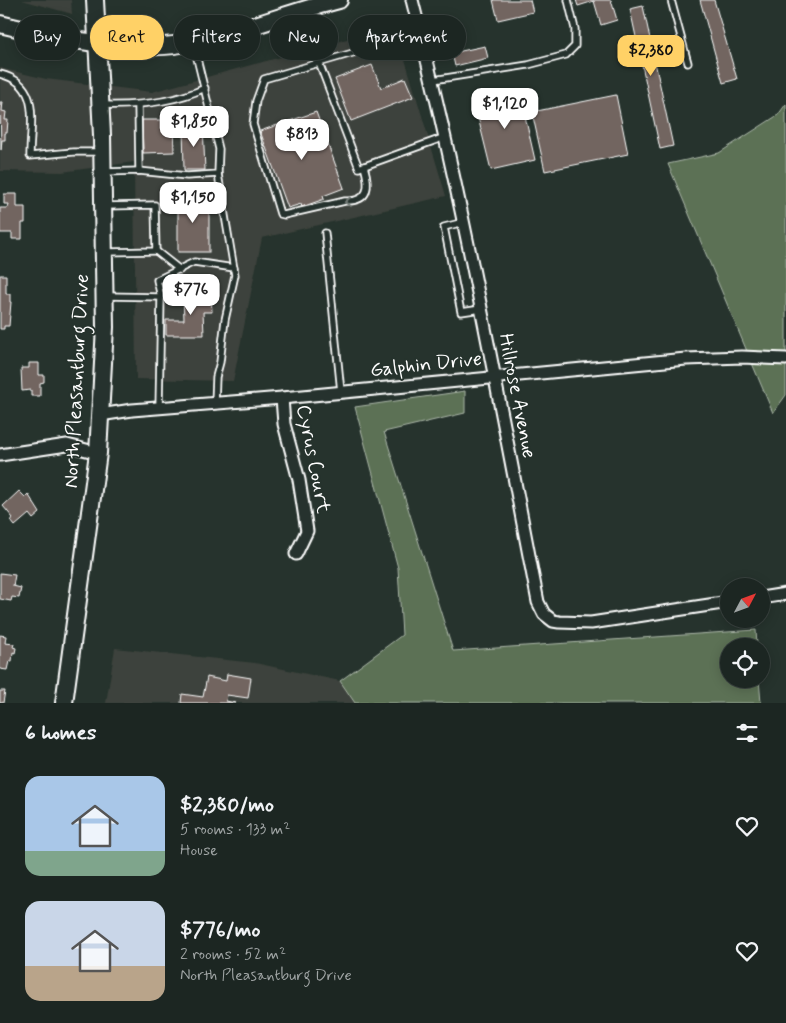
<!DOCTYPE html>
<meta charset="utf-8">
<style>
:root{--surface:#1c2622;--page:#29322f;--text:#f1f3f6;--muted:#a0a5a5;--line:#3a4340;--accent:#ffd166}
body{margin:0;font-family:Mynerve,sans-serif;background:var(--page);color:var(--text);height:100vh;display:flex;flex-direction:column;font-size:19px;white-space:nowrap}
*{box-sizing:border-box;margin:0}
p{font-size:16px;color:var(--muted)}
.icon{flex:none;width:28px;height:28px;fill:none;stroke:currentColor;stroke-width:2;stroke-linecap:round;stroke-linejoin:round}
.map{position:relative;height:703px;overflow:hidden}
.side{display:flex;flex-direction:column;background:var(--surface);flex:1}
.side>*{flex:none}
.hud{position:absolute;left:15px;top:15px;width:500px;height:45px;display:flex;gap:10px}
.needle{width:32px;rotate:49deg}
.tools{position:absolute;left:720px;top:578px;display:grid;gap:10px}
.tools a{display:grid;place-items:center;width:50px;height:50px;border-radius:50%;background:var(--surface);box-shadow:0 2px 12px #0003,0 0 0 1px var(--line);font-size:25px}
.price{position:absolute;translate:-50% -42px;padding:0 11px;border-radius:10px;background:#fff;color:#222;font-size:16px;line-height:32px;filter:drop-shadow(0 1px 2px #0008)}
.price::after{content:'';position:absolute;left:50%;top:30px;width:15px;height:11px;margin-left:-8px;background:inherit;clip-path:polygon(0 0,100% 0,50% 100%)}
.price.on{background:var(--accent);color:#111}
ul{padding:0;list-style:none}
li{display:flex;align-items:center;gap:15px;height:125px;padding:0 25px}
li span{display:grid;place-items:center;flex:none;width:140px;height:100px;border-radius:15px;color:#555}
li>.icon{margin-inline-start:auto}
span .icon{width:60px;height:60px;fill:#fffc;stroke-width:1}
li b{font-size:21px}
h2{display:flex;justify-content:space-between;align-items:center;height:60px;padding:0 25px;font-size:21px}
.chip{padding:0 18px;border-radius:22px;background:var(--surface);box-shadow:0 2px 12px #0003,0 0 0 1px var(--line);font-size:18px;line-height:45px}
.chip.on{background:var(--accent);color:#111}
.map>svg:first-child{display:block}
.built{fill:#3d423c}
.green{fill:#5b7155;stroke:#adb8aa}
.building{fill:#726560;stroke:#fff}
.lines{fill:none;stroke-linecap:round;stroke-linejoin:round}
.lane-casing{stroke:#fff;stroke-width:9}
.street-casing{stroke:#fff;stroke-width:15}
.secondary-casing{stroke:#fff;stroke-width:20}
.lane{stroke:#26332d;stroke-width:5.5}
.street{stroke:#26332d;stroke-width:11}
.secondary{stroke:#26332d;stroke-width:16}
.oneway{stroke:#727a76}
.labels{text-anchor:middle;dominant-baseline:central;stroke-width:4;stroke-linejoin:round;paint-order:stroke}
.street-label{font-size:20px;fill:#fff;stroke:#26332d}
</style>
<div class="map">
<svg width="786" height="703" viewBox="0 0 786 703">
<rect width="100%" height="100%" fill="#26332d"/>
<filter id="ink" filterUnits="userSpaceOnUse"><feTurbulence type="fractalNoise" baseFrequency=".02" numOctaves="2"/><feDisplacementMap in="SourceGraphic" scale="10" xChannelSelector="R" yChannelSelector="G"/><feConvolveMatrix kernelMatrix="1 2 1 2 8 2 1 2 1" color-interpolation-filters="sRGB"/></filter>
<g filter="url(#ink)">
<g class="built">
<path d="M22,0H71L72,14Z"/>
<path d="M395,26L446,196L262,238L233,381L136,379L134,162L62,172L0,171V68L46,79L152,92Z"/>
<path d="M115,648L255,663L340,681L355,703H106Z"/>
</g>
<g class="green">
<path d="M786,104V395L773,413L668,164L719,153L778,115Z"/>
<path d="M465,391V413L384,432L453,651L756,630L757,646H729V679H759L761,703H355L340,681L402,635L398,568L355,407Z"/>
</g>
<g class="building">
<path d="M493,0H530L533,12L498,20Z"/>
<path d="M576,0H611L617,20L601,25L594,1L578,6Z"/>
<path d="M700,0H714L737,79L723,83Z"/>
<path d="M643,6L673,146L660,149L630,9Z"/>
<path d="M485,46L488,58L455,66L452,53Z"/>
<path d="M372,65L381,88L405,78L413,97L351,121L335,79Z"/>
<path d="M519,90L535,160L491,170L474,101Z"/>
<path d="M616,95L628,154L545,171L532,112Z"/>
<path d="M0,102H3L2,111L6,112L5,120H8L7,133H5V140H2L1,150Z"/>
<path d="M316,112L344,188L323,196L324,199L302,207L301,204L288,208L260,131Z"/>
<path d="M142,120H173L174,152L143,153Z"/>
<path d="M183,125H203L205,170H184Z"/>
<path d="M4,194H17V207H25V223H22V239H12V233H0V208H8L9,204H4Z"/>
<rect x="178" y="197" width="31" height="55"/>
<path d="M0,275H6V294H10V302H11L9,326H4V329H0Z"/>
<path d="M183,293H203V296H211L212,312H203L204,335H166V320H184Z"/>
<path d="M29,363H39V375H44V382L40,383V396H31V390L22,391L21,368H29Z"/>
<path d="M19,491L25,497L28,494L40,513L33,519L29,514L15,526L11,521L13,518L3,506Z"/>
<path d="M0,573L15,575L13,586L21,588L19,598L12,597L11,601L0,599Z"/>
<path d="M0,635L6,636L5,643L14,644L13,647L16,648L15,653L13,652L12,661H9L7,670L0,669Z"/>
<path d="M227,674L251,678L248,698L227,695L226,701L236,703H181L182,694L203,697L207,677L226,681Z"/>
<path d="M0,691H5L3,703H0Z"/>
</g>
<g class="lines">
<g class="lane-casing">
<g id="lane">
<path d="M671,0L688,63"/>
<path d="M300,13L359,168L445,137"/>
<path d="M0,74C42,84 30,123 30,156L73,152H102"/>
<path d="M433,80L528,65L566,55L575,46V29L568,0"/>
<path d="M102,105C137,106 173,103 205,88"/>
<path d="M138,105L139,171"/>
<path d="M364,166C370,186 370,202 345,201L284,215L280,214L253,124L256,101L264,79L380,45H403L422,38"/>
<path d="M105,172L139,171L187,176L218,174L219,149L193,42"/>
<path d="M105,206L155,205L156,251L107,252"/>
<path d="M464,222L444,227L461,312L481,309"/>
<path d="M325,233L341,392"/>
<path d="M156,251L180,270"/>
<path d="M107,296L161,297"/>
<path d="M215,403L216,377L220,362L225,320L235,275L218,174"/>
<path d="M159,408L161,297L157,280L194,262L234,268"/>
</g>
</g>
<g class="street-casing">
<g id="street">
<path d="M412,0C463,199 499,401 538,602L544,614L553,621L559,622L591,623L729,602"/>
<path d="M282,398L284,424L299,480L307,531L296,554"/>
<path d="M100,415L132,410L282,398L686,359L742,357L786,359"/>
<path d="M0,455L67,445L98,453"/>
<path d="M761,598L786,594"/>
</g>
</g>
<g class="secondary-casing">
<g id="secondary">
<path d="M0,24C53,37 127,53 181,44C235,35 286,13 339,0"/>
<path d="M64,703L98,453L105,327L102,135L95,0"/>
</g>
</g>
<use href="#lane" class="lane"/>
<use href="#street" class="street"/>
<use href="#secondary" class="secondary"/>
</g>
<defs><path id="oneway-chevron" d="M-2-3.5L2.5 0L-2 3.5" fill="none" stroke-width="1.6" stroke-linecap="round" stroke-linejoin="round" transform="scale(1.25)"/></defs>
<use class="oneway" href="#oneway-chevron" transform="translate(348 202) rotate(174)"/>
</g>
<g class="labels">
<g class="street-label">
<text transform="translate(426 365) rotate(-6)">Galphin Drive</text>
<text transform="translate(77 381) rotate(-87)">North Pleasantburg Drive</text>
<text transform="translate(517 396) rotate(79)">Hillrose Avenue</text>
<text transform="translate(313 459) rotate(79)">Cyrus Court</text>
</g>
</g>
</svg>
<div class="tools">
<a><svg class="needle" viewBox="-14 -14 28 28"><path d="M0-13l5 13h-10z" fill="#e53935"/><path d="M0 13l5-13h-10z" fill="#a0a5a5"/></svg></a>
<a><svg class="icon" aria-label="locate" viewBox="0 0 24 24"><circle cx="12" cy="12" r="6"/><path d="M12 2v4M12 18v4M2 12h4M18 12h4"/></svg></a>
</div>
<b class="price on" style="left:651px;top:77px">$2,380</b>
<b class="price" style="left:505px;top:130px">$1,120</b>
<b class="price" style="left:194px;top:148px">$1,850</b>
<b class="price" style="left:302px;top:161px">$813</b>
<b class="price" style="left:193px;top:224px">$1,150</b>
<b class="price" style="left:191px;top:316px">$776</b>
<div class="hud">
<a class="chip">Buy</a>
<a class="chip on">Rent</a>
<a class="chip">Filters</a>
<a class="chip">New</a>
<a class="chip">Apartment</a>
</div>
</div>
<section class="side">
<h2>6 homes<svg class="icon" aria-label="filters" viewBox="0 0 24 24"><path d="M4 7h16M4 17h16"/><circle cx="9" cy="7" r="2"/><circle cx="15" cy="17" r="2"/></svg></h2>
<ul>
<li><span style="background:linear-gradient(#a9c7e8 75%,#7fa58c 0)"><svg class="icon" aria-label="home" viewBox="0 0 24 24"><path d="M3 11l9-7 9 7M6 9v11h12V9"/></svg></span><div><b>$2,380/mo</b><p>5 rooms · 133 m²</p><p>House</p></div><svg class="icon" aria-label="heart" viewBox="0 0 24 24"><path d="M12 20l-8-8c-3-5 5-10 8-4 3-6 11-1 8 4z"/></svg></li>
<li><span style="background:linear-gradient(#c9d6e8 65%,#b9a48a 0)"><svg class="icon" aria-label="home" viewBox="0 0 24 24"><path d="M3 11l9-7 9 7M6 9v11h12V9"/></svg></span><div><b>$776/mo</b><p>2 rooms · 52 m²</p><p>North Pleasantburg Drive</p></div><svg class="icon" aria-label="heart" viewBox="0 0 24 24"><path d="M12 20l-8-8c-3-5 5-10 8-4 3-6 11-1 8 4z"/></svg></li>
</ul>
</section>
